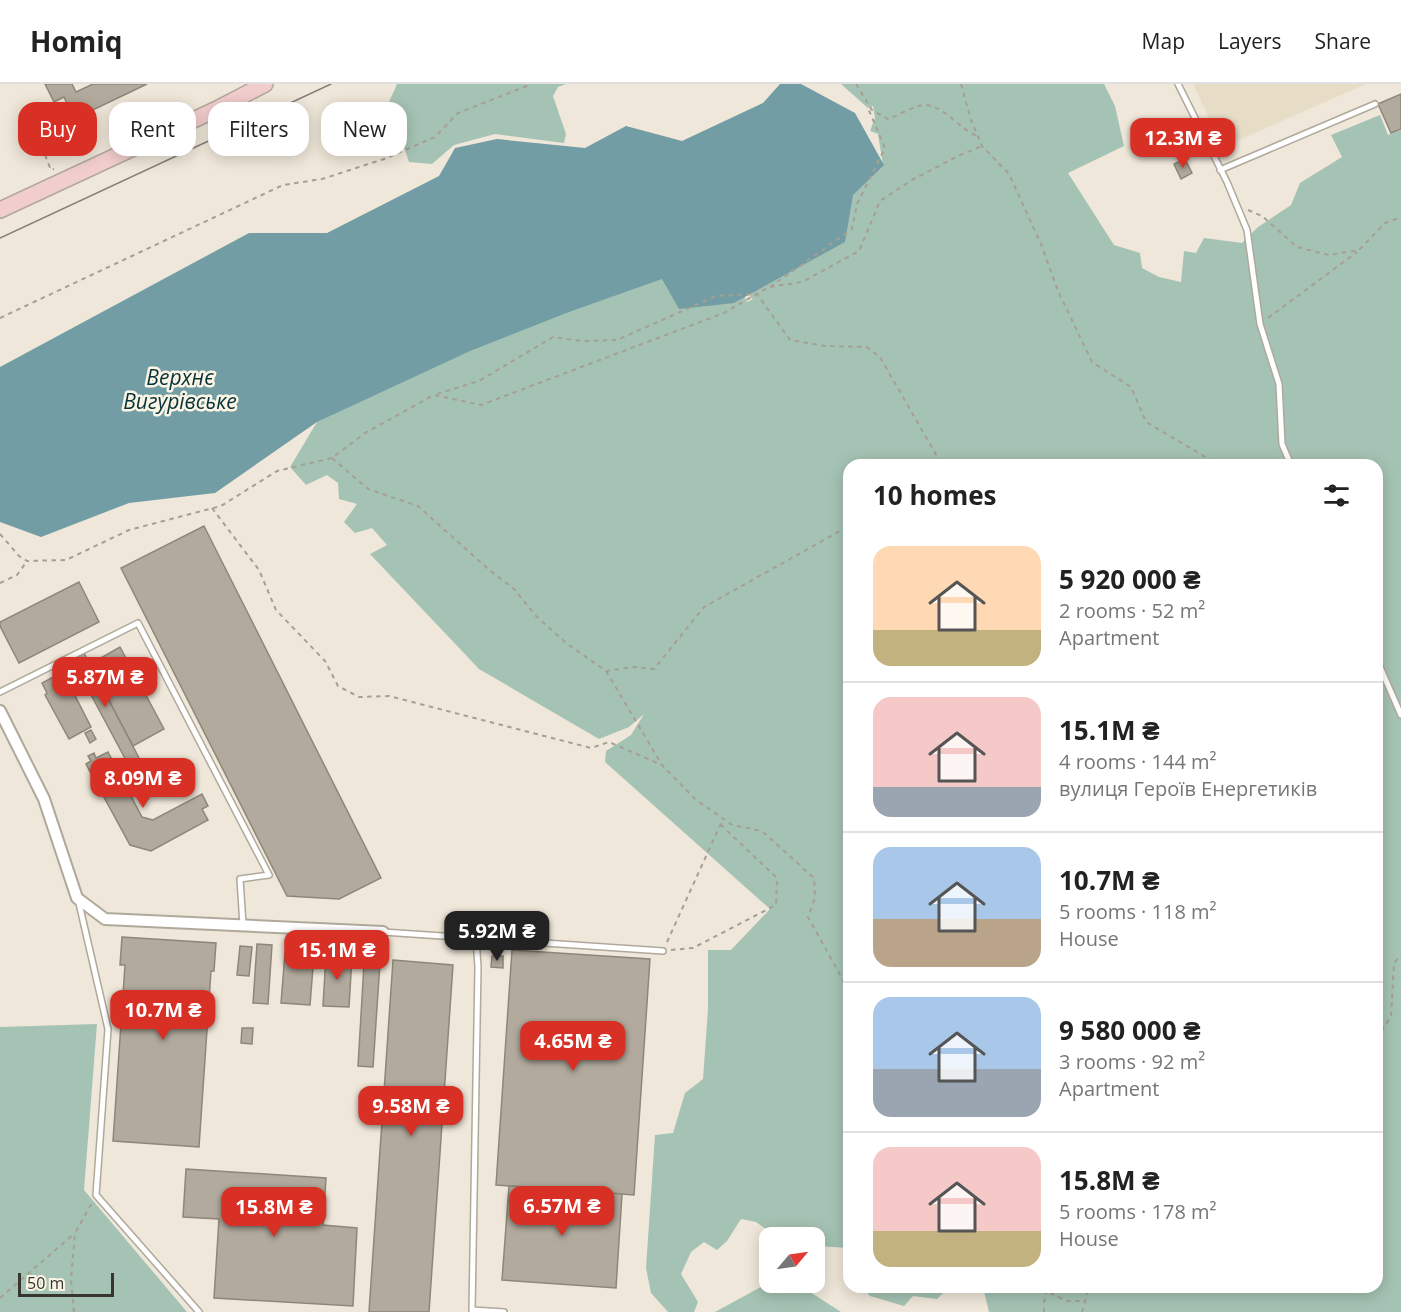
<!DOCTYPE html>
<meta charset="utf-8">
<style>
:root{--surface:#fff;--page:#f6f6f6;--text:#222;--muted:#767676;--line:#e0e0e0;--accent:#d93025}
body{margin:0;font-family:"Open Sans",sans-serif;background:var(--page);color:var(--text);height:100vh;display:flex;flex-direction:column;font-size:22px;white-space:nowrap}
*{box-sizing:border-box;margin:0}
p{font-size:20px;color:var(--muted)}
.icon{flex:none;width:33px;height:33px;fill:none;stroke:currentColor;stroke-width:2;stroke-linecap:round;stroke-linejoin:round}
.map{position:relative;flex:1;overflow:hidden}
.details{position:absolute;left:843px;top:375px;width:540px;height:834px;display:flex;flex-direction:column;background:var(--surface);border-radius:18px;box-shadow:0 3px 15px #0003}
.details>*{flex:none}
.top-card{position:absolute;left:18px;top:18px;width:570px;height:54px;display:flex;gap:12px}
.needle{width:39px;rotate:61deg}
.tools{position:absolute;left:759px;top:1143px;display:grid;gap:12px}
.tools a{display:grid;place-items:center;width:66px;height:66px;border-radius:12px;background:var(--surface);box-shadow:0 3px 15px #0003;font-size:30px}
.scale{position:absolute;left:18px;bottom:15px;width:96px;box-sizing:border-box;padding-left:6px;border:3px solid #38352f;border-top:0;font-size:16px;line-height:21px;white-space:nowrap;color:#38352f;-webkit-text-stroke:4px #fcf5e6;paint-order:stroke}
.price{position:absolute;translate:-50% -51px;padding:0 14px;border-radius:12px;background:var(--accent);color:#fff;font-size:20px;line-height:39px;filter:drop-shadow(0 2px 3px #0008)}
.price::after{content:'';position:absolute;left:50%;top:36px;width:18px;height:14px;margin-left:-9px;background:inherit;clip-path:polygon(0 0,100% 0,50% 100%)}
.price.active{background:#222;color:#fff}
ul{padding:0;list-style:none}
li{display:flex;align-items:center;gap:18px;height:150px;padding:0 30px}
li+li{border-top:2px solid var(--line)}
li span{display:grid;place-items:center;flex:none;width:168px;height:120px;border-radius:18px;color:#555}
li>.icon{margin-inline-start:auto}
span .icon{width:72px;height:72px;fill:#fffc;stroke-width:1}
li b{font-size:26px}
h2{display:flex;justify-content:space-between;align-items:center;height:72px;padding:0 30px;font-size:26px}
.tag{padding:0 21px;border-radius:18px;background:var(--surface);box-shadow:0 3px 15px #0003;font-size:21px;line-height:54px}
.tag.active{background:var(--accent);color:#fff}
header{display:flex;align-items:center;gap:36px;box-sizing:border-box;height:84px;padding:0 30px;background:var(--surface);border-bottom:2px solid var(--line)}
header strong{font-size:28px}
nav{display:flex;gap:33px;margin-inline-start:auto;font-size:21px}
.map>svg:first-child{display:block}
.built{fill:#e7ddc7}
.green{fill:#a5c3b4}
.water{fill:#729da4}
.building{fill:#b2aa9d;stroke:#8e8779;stroke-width:1.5}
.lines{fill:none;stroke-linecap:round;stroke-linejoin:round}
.lane-casing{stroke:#b0a99b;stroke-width:8}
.street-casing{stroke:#b0a99b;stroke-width:14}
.secondary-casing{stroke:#b0a99b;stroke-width:18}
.path{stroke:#a59f94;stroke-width:2;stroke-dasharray:4.5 4.5;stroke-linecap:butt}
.lane{stroke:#fff;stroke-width:5}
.street{stroke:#fff;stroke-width:10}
.secondary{stroke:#f2cdcd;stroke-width:15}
.tram{stroke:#847f75;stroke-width:1.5}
.labels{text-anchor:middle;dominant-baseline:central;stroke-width:5;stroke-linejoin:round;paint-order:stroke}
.water-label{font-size:21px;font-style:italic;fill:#063339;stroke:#fcf5e6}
</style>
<header>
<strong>Homiq</strong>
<nav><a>Map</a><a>Layers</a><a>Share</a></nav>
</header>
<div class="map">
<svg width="1401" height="1228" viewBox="0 0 1401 1228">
<rect width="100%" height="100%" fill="#efe7d9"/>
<path class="built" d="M1193,0H1366L1223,63Z"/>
<g class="green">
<path d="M397,0H566L558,3L553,12L566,50L564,59L495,50L454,61L432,80L409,78L389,18Z"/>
<path d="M841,0H1104L1115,22L1124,62L1068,89L1114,161L1140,169L1142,184L1159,193L1181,198L1184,167L1196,169L1204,154L1242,159L1258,143L1291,121L1300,99L1342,73L1331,51L1380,31L1388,51L1401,46V1228H989L983,1203H1377V381H849V1164L815,1162L814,1154L777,1153L756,1138L741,1135L727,1157L717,1166L704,1158L691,1168L681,1190L698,1218L694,1228H668L651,1209L646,1184L655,1051L673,1049L685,1009L703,995L708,925V866H731L770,825L605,678L606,667L631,651L644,630L629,643L599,655L479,585L370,470L387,461L372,444L355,449L344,438L357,420L339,415L338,399L327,391L306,401L290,383L317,338L624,182L736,196L747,218L753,215L750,213L755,196L847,111L883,81L878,50L870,47L875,34L873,22L868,24Z"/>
<path d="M97,940L84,1106L187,1228H0V943Z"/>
<path d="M770,1198L796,1199L841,1228H715Z"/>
<path d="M862,1203H949L937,1215L913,1212L904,1222L870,1212Z"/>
</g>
<path class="water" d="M780,0H801L855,29L884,81L853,111L845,158L734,219L679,225L662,195L569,228L470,267L317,338L215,409L129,419L41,453L0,438V283L249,149H327L439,92L455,64L497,55L585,64L626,42L682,57L763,19Z"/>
<g class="building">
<path d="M45,0H72L76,8L93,0H147L74,35L64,13L54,18Z"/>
<path d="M1401,10V45L1391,49L1378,20Z"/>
<path d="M1185,75L1192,89L1181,95L1174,80Z"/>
<path d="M204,442L381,794L339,815L287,812L121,484Z"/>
<path d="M79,498L99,538L19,579L0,542V538Z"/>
<path d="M120,563L164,645L133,662L90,580Z"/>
<path d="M84,569L139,674L128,680L72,575Z"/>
<path d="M57,591L63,603L69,600L91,643L69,655L45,611L47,609L42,599Z"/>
<path d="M91,646L96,655L90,659L85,649Z"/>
<path d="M108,668L142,733L153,736L202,710L208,722L202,725L208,736L151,767L130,761L86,680L91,677L88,672L94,669L96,674Z"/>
<path d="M160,679L170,697L156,705L146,687Z"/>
<path d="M484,838L494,839L493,847L483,846Z"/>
<path d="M122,853L216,859L214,887H211L199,1063L113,1057L125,881H120Z"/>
<path d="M257,860L272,861L268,920L253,919Z"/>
<path d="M240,862L252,863L249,892L237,891Z"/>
<path d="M365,863L381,864L373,983L358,982Z"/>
<path d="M512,866L650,875L634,1111L496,1101Z"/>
<path d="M285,869L314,871L310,921L281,919Z"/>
<path d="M326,871L352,873L349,923L323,922Z"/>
<path d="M492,872H503V884L491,883Z"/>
<path d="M393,876L453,881L429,1228H369Z"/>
<path d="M242,944H253L252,960L241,959Z"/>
<path d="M186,1085L326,1094L323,1141L357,1144L353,1222L214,1214L219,1135L183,1133Z"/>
<path d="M509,1102L622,1110L616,1204L502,1196Z"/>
</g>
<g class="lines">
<g class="lane-casing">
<g id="lane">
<path d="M1178,0L1227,98L1247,146L1260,240L1279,300L1282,360L1291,381"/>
<path d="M1220,86L1375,20"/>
<path d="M1377,576L1401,631"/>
<path d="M0,608L138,539L269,791L240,795L243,841"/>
<path d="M78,815L108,945L96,1111L199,1228"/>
<path d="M383,848L663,867"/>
<path d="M476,854L478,883L472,1226L504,1228"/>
</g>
</g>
<g class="street-casing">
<path id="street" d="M0,627L44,715L77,814L105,835L383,848"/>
</g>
<g class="secondary-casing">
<path id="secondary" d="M0,126L217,25L265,0"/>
</g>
<g class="path">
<path d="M856,0L872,26L888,35C897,32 916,21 924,21C944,21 959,45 977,52"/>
<path d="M961,0L971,36L982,62L1009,90L1041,160L1058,207L1092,278L1131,303L1146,338L1219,381"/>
<path d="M45,71L51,86L54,85"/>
<path d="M1248,126L1262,132L1297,163L1329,171L1359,166L1385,139L1401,133"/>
<path d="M770,203L852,145L857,120L885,64L868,24"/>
<path d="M0,234L283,101L322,95L384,75L435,53L458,29L532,0"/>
<path d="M1268,234L1357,168"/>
<path d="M437,310L479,297L553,253L582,257L617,256L716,212L757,210L790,256L826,262L867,263L880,273L942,381"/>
<path d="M332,374L368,405L418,422L488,485L514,505L535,531L566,559L606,587L634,583L654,585L704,523L849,442"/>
<path d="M212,424L259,486L276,526L325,577L338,602L359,613L389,612L591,664L609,658L662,681"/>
<path d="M0,450L19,472L27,477L66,476L129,446L221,422L277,387L332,374L365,349L434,311L481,321L724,229L769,203L802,198L859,167L880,117L912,96L960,71L982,62"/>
<path d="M0,499L17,491L27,477"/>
<path d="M606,587L662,681L695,715L732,741L762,747L814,794L815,814L808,833L849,907"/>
<path d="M667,858L723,735"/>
<path d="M671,866L693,864L776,821L777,794L721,741"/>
<path d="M1377,955L1391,932L1394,879L1401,871"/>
<path d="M1044,1203L1046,1207L1067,1217H1085"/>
<path d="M0,1214L75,1149"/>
<path d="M74,1228L71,1196L75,1149L92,1119"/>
<path d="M1044,1228V1219L1046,1207"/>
<path d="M1082,1228L1089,1203"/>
</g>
<use href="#lane" class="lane"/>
<use href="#street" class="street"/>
<use href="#secondary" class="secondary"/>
<path class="tram" d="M0,154L331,0"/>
</g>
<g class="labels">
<g class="water-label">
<text x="180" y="293">Верхнє<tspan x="180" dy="24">Вигурівське</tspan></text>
</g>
</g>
</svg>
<div class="tools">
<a><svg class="needle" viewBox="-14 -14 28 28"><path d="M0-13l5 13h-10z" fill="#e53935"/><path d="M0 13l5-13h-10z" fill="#767676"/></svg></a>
</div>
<div class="scale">50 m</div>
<b class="price" style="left:1183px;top:85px">12.3M ₴</b>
<b class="price" style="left:105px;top:624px">5.87M ₴</b>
<b class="price" style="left:143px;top:725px">8.09M ₴</b>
<b class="price active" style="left:497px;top:878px">5.92M ₴</b>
<b class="price" style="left:337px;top:897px">15.1M ₴</b>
<b class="price" style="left:163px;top:957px">10.7M ₴</b>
<b class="price" style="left:573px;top:988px">4.65M ₴</b>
<b class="price" style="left:411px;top:1053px">9.58M ₴</b>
<b class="price" style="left:562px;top:1153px">6.57M ₴</b>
<b class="price" style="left:274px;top:1154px">15.8M ₴</b>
<div class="top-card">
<a class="tag active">Buy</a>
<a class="tag">Rent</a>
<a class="tag">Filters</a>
<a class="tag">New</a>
</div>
<section class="details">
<h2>10 homes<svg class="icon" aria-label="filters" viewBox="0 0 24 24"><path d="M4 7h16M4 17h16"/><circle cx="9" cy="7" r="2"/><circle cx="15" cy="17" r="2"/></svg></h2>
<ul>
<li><span style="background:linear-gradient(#ffd9b3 70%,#c2b280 0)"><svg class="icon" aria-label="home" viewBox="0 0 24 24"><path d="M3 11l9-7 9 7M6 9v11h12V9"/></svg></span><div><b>5 920 000 ₴</b><p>2 rooms · 52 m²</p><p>Apartment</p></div></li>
<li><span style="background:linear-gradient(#f6c9c9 75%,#9aa5b1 0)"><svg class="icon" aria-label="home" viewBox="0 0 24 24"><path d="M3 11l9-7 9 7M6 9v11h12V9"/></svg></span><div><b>15.1M ₴</b><p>4 rooms · 144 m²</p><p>вулиця Героїв Енергетиків</p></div></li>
<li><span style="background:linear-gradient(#a9c7e8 60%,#b9a48a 0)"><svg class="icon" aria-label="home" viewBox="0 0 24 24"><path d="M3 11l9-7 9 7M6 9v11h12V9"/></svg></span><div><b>10.7M ₴</b><p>5 rooms · 118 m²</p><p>House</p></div></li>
<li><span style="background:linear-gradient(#a9c7e8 60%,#9aa5b1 0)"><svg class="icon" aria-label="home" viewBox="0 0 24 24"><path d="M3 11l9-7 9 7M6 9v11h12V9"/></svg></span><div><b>9 580 000 ₴</b><p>3 rooms · 92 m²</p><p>Apartment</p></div></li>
<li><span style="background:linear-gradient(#f6c9c9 70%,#c2b280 0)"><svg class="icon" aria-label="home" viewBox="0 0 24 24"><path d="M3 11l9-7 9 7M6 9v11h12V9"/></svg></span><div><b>15.8M ₴</b><p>5 rooms · 178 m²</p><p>House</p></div></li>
</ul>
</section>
</div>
